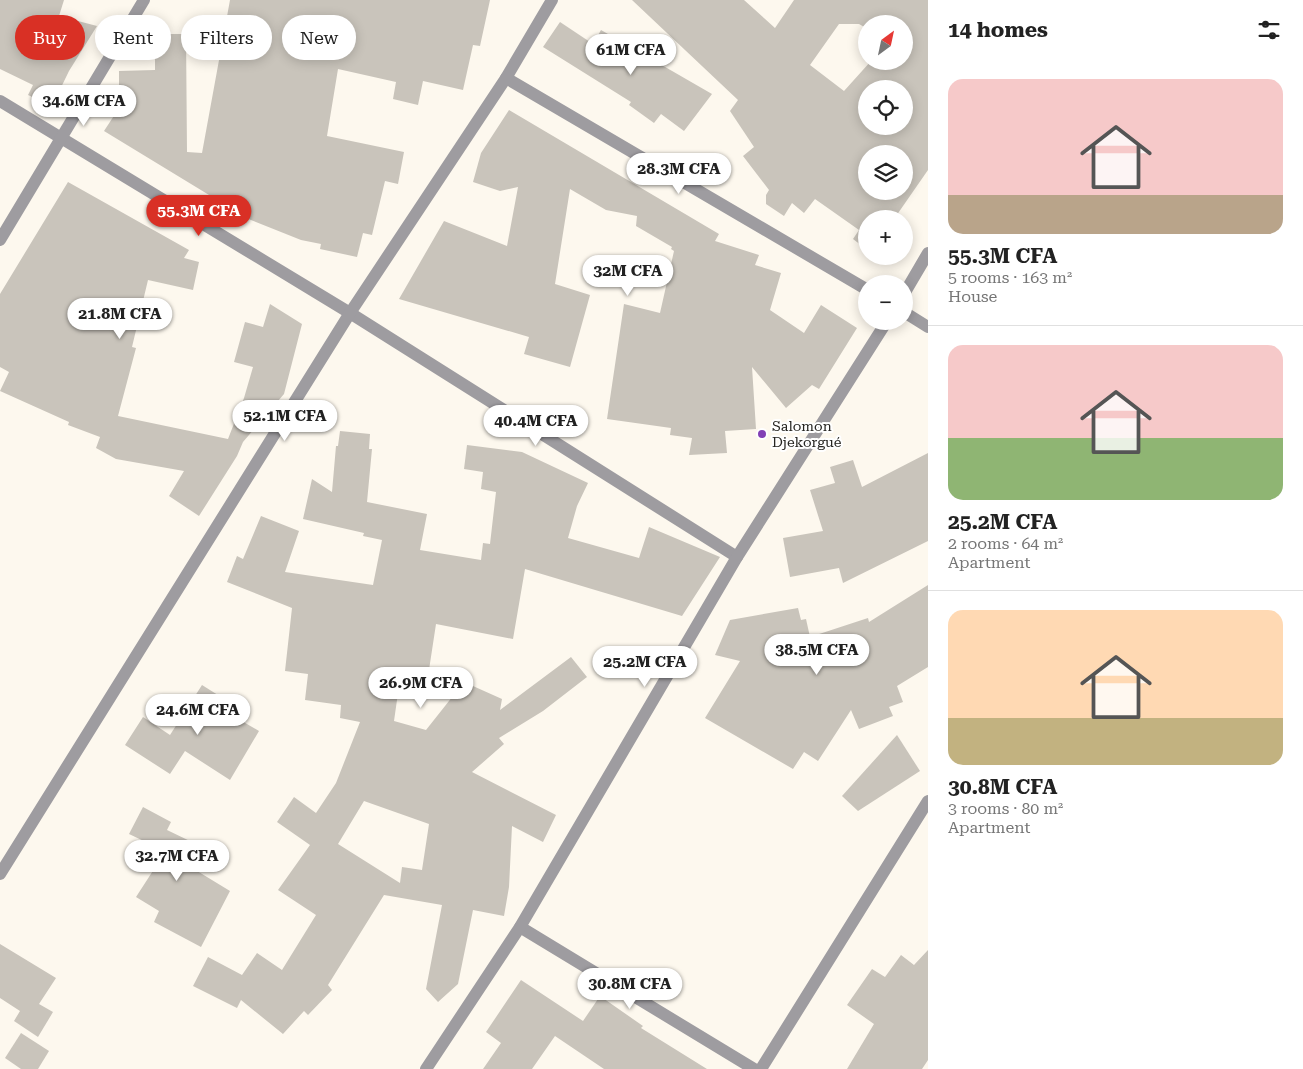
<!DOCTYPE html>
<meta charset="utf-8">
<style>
:root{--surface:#fff;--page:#f2f2f2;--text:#222;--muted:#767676;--line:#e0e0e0;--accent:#d93025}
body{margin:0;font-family:"Roboto Serif",serif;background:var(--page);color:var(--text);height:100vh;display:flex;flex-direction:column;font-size:19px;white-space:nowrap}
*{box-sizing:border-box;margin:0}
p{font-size:16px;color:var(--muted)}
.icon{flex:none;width:28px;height:28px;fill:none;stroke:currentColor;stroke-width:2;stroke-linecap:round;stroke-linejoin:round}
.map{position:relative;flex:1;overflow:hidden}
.panel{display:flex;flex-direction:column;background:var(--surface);width:375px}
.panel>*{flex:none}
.hud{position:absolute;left:15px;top:15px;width:475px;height:45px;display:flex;gap:10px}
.needle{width:32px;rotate:33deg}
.tools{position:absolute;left:858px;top:15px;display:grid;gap:10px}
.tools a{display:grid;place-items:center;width:55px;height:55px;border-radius:50%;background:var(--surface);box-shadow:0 2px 12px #0003;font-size:25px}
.price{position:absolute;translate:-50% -42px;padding:0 11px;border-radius:18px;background:#fff;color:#222;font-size:16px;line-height:32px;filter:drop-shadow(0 1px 2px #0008)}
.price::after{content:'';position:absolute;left:50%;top:30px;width:15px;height:11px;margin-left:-8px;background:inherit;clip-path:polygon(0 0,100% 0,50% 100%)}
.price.selected{background:var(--accent);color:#fff}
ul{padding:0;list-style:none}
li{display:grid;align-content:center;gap:10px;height:265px;padding:0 20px}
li+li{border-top:1px solid var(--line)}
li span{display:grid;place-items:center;height:155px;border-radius:15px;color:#555}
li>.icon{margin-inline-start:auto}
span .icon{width:90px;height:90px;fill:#fffc;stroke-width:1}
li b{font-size:21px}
h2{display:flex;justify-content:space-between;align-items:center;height:60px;padding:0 20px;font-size:21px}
.chip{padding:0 18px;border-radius:22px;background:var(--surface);box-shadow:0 2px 12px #0003;font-size:18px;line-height:45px}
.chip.selected{background:var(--accent);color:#fff}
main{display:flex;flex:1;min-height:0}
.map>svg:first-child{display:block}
.building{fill:#c9c4bb;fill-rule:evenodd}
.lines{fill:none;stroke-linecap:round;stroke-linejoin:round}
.minor{stroke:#9e9ca0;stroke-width:12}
.poi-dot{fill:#8240b5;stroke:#fff;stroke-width:2}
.labels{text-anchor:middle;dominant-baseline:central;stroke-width:4;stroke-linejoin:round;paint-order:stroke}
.poi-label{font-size:14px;fill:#262521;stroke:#fff;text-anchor:start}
</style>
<main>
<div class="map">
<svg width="928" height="1069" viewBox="0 0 928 1069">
<rect width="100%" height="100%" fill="#fdf8ee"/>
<g class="building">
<path d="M0,0H64L59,16L97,26L69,71L52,106L28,95L33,85L0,69Z"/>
<path d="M230,0H490L480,46L473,45L463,90L423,81L418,105L393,99L396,82L338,69L327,136L404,152L398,184L385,181L372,235L363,233L357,257L320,249L321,244L301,240L211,204L214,198L104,131L119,108V71L155,70V34H186L187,152L202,153Z"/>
<path d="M632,0H744L775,28L794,0H928V170L894,219H866V249L853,239L859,230L815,199L804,213L792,203L784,216L766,204V195L769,190L743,156L754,147L730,111L738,100ZM839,24H859L866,28V24H904V61H871L844,91L810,65ZM866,89H904V126H866ZM866,154H904V191H866Z"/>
<path d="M560,22L593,44L601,30L712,94L684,131L661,114L654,123L629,105L631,102L543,47Z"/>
<path d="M509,110L719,234L715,241L759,255L755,265L781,273L770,310L804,333L821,305L857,328L819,389L812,385L786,408L752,367L756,429L725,431L727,453L689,455L692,438L670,435L671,428L607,419L624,304L660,313L674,251L671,249L672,247L636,226L637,216L606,210L570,189L555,284L590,295L570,367L524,354L529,337L399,299L444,221L507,246L518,187L500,191L473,182L481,153Z"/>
<path d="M68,182L189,250L184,258L199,262L193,290L148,280L132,347L136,348L118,416L228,439L244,398L253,367L234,362L245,322L263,327L270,304L302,324L284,394L243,442L237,456L199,516L169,496L184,471L116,459L96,448L100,437L68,425L69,422L0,391L9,372L0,367V294Z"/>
<path d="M340,431L370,434L369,449H372L367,502L427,514L420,550L481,560L483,543L490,544L496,492L481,489L483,472L464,469L467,445L522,452L588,483L577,506L568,538L639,558L649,527L720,557L682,616L525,569L513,639L436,624L427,683L401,672L394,721L426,730L464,682L502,699L500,710L571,657L587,677L543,711L499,738L504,744L472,772L556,815L543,842L512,826L509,887L504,916L473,910L458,984L438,1002L426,989L442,905L384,895L328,985L332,990L308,1015L304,1011L283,1034L241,1000L237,1008L193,986L208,957L242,975L257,953L282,970L316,915L278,890L310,845L277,822L294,797L316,813L336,783L360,722L340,718L341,705L305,700L308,674L285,671L292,608L227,582L237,556L243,559L261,516L299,531L285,572L373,585L382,540L363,536L364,533L303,519L312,479L332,492L336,446H338ZM364,801L429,824L422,870L402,867L400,883L338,844Z"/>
<path d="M928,453V541L843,583L839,568L790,577L783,538L823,531L810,490L835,483L830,467L853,460L862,487Z"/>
<path d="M928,585V667L897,686L903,702L889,707L893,716L859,729L851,710L818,761L804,752L793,769L705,718L740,661L715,655L730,620L798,608L801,620L806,619L810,637L868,618L869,622Z"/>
<path d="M202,685L245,712L240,720L259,731L230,780L185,751L170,774L125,745L143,717L170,735Z"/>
<path d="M897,735L920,771L858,811L842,796Z"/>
<path d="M143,807L171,822L167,830L194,843L184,863L230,891L201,947L154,922L159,911L136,897L158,863L142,853L148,843L129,834Z"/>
<path d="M0,944L56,978L39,1004L53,1012L38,1037L14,1021L20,1011L0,998Z"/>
<path d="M928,950V1060L922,1069H847L874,1024L847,1005L872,969L885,977L901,955L914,965Z"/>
<path d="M521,980L583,1021L600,996L643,1026L641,1028L707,1069H604L555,1036L532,1069H483L501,1043L486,1032Z"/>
<path d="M21,1033L49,1051L38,1069H21L5,1058Z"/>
</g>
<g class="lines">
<g class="minor">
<path d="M506,78L866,289"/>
<path d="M0,101L350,313L737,557"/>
<path d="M0,240L144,0"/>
<path d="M904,294L928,253"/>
<path d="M904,312L928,327"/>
<path d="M0,874L350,313L506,78L552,0"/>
<path d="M520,927L754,1069"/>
<path d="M426,1069L520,927L737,557L887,321"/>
<path d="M761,1069L928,801"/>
</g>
</g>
<circle class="poi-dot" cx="762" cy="434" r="5"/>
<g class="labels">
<g class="poi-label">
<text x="772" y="426">Salomon<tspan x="772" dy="16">Djekorgué</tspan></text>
</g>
</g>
</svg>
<div class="tools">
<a><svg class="needle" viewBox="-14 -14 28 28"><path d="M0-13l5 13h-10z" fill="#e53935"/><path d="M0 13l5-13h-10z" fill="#767676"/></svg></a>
<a><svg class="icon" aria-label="locate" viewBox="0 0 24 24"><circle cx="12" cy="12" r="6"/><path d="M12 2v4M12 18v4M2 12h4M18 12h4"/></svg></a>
<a><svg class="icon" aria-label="layers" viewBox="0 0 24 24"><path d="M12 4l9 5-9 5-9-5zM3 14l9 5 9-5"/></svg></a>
<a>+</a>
<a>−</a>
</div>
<b class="price" style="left:631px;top:76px">61M CFA</b>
<b class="price" style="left:84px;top:127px">34.6M CFA</b>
<b class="price" style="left:679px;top:195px">28.3M CFA</b>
<b class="price selected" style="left:199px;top:237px">55.3M CFA</b>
<b class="price" style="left:628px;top:297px">32M CFA</b>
<b class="price" style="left:120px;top:340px">21.8M CFA</b>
<b class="price" style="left:285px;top:442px">52.1M CFA</b>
<b class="price" style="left:536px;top:447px">40.4M CFA</b>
<b class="price" style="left:817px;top:676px">38.5M CFA</b>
<b class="price" style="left:645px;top:688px">25.2M CFA</b>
<b class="price" style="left:421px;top:709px">26.9M CFA</b>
<b class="price" style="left:198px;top:736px">24.6M CFA</b>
<b class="price" style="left:177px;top:882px">32.7M CFA</b>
<b class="price" style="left:630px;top:1010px">30.8M CFA</b>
<div class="hud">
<a class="chip selected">Buy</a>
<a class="chip">Rent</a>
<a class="chip">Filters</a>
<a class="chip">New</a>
</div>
</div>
<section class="panel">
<h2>14 homes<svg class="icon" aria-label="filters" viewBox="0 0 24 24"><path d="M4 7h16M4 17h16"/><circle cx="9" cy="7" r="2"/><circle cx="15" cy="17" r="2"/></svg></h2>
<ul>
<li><span style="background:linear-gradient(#f6c9c9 75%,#b9a48a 0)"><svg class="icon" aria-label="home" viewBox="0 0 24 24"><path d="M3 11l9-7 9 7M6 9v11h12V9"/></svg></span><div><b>55.3M CFA</b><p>5 rooms · 163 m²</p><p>House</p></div></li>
<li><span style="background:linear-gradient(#f6c9c9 60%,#8fb573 0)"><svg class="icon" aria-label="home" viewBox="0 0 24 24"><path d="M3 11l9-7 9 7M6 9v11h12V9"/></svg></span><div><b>25.2M CFA</b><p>2 rooms · 64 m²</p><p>Apartment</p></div></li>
<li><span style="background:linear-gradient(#ffd9b3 70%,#c2b280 0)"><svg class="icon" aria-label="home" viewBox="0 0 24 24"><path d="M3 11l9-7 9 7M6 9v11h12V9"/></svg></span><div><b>30.8M CFA</b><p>3 rooms · 80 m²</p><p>Apartment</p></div></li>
</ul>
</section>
</main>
